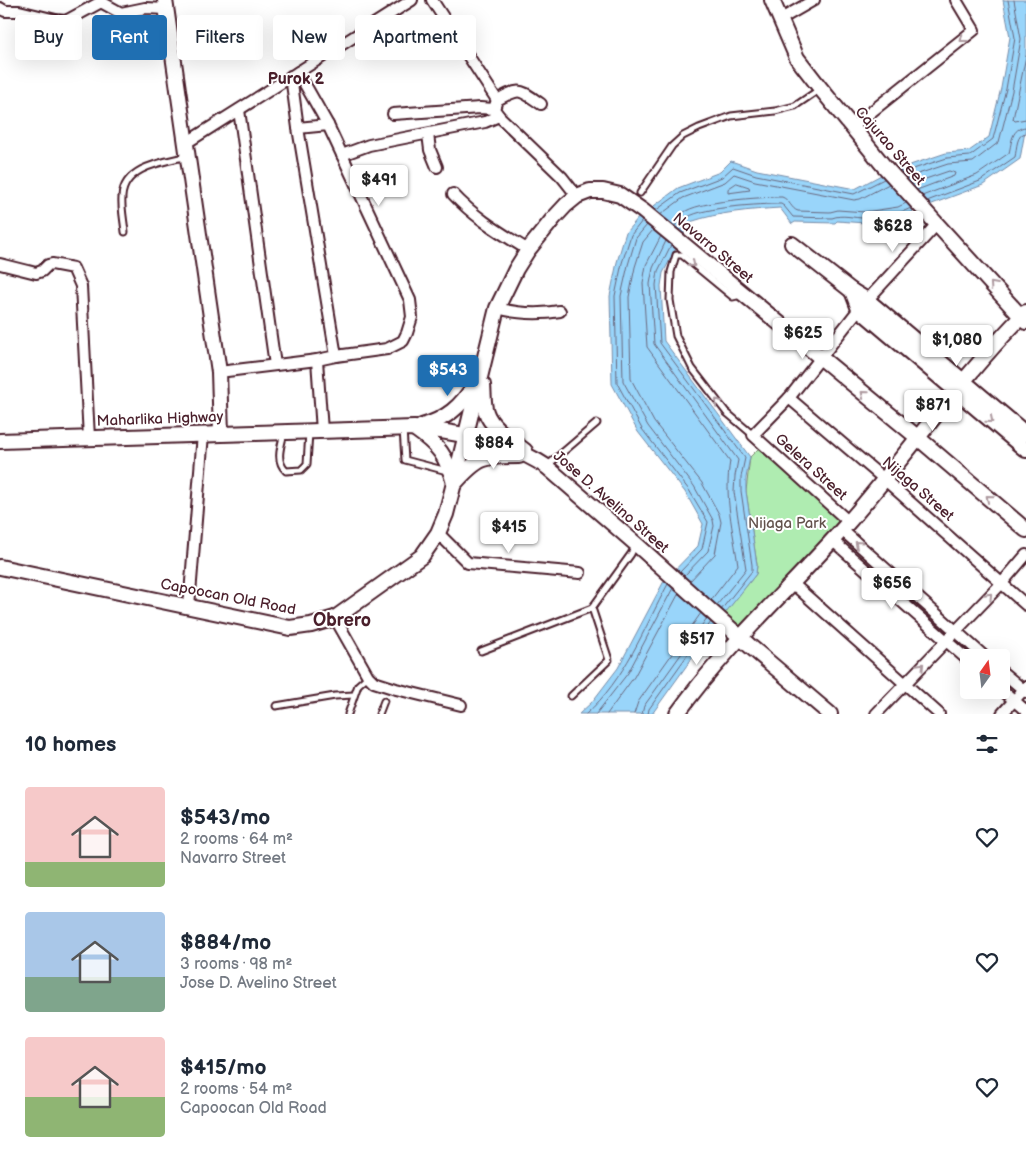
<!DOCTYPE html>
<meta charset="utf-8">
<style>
:root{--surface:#fff;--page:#f2f2f3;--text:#1f2937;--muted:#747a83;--accent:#1f6fb2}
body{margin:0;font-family:"Balsamiq Sans",sans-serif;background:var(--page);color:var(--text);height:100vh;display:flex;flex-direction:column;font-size:19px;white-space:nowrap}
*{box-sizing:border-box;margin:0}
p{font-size:16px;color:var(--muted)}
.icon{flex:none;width:28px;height:28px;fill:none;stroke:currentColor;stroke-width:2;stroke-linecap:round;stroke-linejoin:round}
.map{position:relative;height:714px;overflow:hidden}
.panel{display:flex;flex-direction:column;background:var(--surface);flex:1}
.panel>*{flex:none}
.banner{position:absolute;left:15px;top:15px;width:500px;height:45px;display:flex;gap:10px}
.needle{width:32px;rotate:14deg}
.buttons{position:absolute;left:960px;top:649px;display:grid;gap:10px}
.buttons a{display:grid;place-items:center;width:50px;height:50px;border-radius:5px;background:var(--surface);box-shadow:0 5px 20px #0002;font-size:25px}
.price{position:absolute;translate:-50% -42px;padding:0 11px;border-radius:5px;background:#fff;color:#222;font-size:16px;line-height:32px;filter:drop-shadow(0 1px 2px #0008)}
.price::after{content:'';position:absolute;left:50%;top:30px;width:15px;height:11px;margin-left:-8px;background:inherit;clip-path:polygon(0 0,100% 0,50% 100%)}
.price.current{background:var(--accent);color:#fff}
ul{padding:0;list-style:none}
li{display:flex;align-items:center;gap:15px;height:125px;padding:0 25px}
li span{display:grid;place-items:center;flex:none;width:140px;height:100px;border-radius:5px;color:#555}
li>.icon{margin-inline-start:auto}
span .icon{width:60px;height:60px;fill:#fffc;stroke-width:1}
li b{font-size:21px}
h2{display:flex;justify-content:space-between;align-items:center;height:60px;padding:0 25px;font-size:21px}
.pill{padding:0 18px;border-radius:5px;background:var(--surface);box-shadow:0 5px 20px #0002;font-size:18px;line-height:45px}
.pill.current{background:var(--accent);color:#fff}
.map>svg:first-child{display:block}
.green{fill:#afecb1;stroke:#7c866e}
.water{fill:#99d5fa;stroke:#798ca7}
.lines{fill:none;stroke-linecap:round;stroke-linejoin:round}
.shore{stroke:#6a687e;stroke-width:1}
.lane-casing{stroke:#4a1f2b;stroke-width:9}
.street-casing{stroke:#4a1f2b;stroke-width:14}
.secondary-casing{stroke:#4a1f2b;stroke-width:18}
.lane{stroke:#fff;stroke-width:5}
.street{stroke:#fff;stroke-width:10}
.secondary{stroke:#fff;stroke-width:14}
.oneway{stroke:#ae9aa0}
.labels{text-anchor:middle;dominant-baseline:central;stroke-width:4;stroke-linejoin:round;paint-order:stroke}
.street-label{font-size:15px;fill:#4a1f2b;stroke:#fff}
.park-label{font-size:15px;fill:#63524c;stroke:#fff}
.neighbourhood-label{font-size:16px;font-weight:bold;fill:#4a1f2b;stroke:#fff}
.quarter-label{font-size:18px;font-weight:bold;fill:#4a1f2b;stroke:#fff}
</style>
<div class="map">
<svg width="1026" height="714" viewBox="0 0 1026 714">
<rect width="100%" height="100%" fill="#fff"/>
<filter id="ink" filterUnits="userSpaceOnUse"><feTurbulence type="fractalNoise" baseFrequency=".02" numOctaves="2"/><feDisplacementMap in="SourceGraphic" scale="10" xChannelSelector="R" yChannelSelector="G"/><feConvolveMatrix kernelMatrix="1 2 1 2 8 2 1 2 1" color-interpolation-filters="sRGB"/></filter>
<g filter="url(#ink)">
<path class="green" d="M760,447L841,523L741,630L723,615L756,574L757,565L746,491L750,457Z"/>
<path class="water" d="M1003,0H1026V126L1020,159L983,185L916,210L902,218L865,223L837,221L835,223L795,222L792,224L780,208C749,210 720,212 690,222L663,273L661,286L664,341L750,457L746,478V491L757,565L756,574L715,626L652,714H579L592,702L618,668L664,581L698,546L703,524L685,492L638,432L612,384L610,296L617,262L626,232L639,217L678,188L720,172L731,161L757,170L855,189L883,174L946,153L969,151L989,137L1001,88L1010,37Z"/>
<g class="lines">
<g class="shore">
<path d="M1026,56L1013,119L1015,121L1026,119"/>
<path d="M901,173L947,158L970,156L993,139L1006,89L1015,38L1008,0"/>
<path d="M906,178L948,164L973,162L999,142L1012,91L1021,39L1014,0"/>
<path d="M737,183L749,187L750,190L728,193V189Z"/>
<path d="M911,184L949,171L955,173L954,176L917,190"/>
<path d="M922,196L977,175L1009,153C1012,142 1011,128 1026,127"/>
<path d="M927,201L980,181L1015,157C1017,148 1016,134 1026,133"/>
<path d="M655,211L680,193L722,177L733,167L756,175L854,194L884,179"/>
<path d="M660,215L683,198L725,182L734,174L755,181L854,200L860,199L889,184"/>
<path d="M642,221L631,235L622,263L615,296L617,383L642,429L689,490L708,522L702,549L680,572"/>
<path d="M647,225L636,238L628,265L621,296L623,381L648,426L694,486L713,520L714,526L708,551L684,576"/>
<path d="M675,226C677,222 679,217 683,213C697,201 762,197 782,197C790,200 791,209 798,211L830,212L838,210L865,212L898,207L906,203"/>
<path d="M653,230L643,242L635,267L629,297L631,379L654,422L702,483L719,514L721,522L715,554L690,581"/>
<path d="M679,231C682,227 684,220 688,217C704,207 761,204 781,204L784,206L793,217L832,218C842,214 854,218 864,218C880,218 897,215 911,208"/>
<path d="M661,236L646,265L643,283L647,347L730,461C724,497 733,530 738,565L711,600"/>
<path d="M666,241L653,268L650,284L654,344L738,460L735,476L734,492L746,569L717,605"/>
<path d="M671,245L658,271L656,285L660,343L745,458L741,477V491L752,565V571L721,610"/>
<path d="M586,714C625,680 644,628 668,584"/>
<path d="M596,714L628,673L673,588"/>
<path d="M607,714L634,677L679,593"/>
<path d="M634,714L638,702L701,613"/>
<path d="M642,714L644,706L707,618"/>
<path d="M648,714L649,709L711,622"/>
</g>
<g class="lane-casing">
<g id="lane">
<path d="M640,193L672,146L683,136L699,128L731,116L775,111L795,106L820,89"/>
<path d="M125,232C124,221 121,208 122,197C124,166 164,162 188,156"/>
<path d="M741,295L733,297L682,255H676L671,272L670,300L676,336L692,368L726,412L753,435"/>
<path d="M403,429L405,460L447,471"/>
<path d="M284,433C281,446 275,461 286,471L301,470L307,464L309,432"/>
<path d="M548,465L597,423"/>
<path d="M481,651L592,608L631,554L635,546"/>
<path d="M571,696L609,660L592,608"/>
<path d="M276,706L335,696L354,695"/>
<path d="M348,714L358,685L368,676"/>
<path d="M379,714L384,701"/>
</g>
</g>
<g class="street-casing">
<g id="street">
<path d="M432,0L497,100C521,87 519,89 541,104"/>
<path d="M0,8L5,11H19L56,20L66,21L101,2L121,13L145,8L166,9"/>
<path d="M781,19L814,0"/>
<path d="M298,72L328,125"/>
<path d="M291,76L298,128L336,356"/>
<path d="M497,100L494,109L499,116L562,177L577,196"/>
<path d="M239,110L275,365"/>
<path d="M393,114L480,108L494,109"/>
<path d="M851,128L974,30L956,0"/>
<path d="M428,134L430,150L437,167"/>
<path d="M186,143L412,0"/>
<path d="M342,155L369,145L485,122L499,116"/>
<path d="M453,194C475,218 501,233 528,250"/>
<path d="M0,264L36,273L42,271L48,265L52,264L73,268L81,286L89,438"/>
<path d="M497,308C519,314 538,315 560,311"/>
<path d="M317,360L322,431"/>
<path d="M219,372L317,360L336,356L387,349L403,341L407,333L412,317L410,300L328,125L298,128"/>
<path d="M789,398L884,479L1026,605"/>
<path d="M849,522L753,435L789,398L859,309L937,224"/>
<path d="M842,530L986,658"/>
<path d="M438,533L468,563L580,573"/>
<path d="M832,540L969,661"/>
<path d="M791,582L939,714"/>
<path d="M189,606L203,434"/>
<path d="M335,618L368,676L374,682L396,689L461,705"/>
<path d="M1001,671L1026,692"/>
<path d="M1001,689L1026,711"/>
<path d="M876,714L1002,583L1026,555"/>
<path d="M1002,714L1026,687"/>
</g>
</g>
<g class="secondary-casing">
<g id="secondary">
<path d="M165,0L219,372L221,433"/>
<path d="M772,0L797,58L821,89L883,165L1026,322"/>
<path d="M792,244L852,291L867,300L1026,434"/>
<path d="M852,291L859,309L1026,450"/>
<path d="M483,385C484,394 483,404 486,412C491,428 513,441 525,451"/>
<path d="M422,426C446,419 461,407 474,385"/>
<path d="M415,429C439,446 446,455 454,483"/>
<path d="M0,441L414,428C458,432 510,442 547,467L636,544L751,647L830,714"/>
<path d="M455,483C479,456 484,456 519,456"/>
<path d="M0,567L290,628L311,625L335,618L422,556L438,533L446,514L454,483L497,308L516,269L528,250L553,219L566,205L577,196L590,191H603L620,195L643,211L917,437L1026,530"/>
<path d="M677,714C727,644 791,588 847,524C908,454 960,378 1026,312"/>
</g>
</g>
<use href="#lane" class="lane"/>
<use href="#street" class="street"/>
<use href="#secondary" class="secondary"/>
</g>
<defs><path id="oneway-chevron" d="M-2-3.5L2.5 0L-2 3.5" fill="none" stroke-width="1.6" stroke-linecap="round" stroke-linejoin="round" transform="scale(1.25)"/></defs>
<g class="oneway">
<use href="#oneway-chevron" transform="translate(963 39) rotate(142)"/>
<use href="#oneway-chevron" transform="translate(692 264) rotate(40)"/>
<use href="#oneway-chevron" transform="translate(993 285) rotate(-132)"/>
<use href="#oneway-chevron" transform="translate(864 394) rotate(-141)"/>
<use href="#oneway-chevron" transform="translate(718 402) rotate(-127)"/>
<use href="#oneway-chevron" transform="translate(990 420) rotate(40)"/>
<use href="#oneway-chevron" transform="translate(989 498) rotate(-140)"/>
<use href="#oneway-chevron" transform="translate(858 544) rotate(-138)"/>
<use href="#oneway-chevron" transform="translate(989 596) rotate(-46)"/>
<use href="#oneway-chevron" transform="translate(921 666) rotate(-46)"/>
</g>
</g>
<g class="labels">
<g class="street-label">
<text transform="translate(890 146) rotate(49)">Cajurao Street</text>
<text transform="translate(713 248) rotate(40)">Navarro Street</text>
<text transform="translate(160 419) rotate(-2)">Maharlika Highway</text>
<text transform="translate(811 467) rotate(42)">Gelera Street</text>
<text transform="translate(918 489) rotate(41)">Nijaga Street</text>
<text transform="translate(611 502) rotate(41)">Jose D. Avelino Street</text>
<text transform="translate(228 597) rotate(11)">Capoocan Old Road</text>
</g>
<g class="park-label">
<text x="787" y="523">Nijaga Park</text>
</g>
<g class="neighbourhood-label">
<text x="296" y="79">Purok 2</text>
</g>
<g class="quarter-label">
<text x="342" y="620">Obrero</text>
</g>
</g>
</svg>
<div class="buttons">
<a><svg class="needle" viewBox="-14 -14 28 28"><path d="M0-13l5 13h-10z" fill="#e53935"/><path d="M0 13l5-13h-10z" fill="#747a83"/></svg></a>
</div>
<b class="price" style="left:379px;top:207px">$491</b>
<b class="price" style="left:893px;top:253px">$628</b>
<b class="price" style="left:803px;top:360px">$625</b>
<b class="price" style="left:957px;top:367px">$1,080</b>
<b class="price current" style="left:448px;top:397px">$543</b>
<b class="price" style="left:933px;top:432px">$871</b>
<b class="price" style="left:494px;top:470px">$884</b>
<b class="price" style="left:509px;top:554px">$415</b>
<b class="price" style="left:892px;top:610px">$656</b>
<b class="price" style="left:697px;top:666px">$517</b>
<div class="banner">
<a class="pill">Buy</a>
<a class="pill current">Rent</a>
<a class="pill">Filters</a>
<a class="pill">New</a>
<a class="pill">Apartment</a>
</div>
</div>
<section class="panel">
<h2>10 homes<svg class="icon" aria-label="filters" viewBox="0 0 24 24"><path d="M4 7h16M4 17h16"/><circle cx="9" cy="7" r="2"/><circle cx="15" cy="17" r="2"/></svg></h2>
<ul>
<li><span style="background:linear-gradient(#f6c9c9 75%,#8fb573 0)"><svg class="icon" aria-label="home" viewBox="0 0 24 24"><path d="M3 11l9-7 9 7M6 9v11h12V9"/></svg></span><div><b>$543/mo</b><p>2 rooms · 64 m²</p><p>Navarro Street</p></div><svg class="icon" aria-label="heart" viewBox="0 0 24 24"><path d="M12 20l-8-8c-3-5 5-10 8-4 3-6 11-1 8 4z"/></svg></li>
<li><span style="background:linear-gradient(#a9c7e8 65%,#7fa58c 0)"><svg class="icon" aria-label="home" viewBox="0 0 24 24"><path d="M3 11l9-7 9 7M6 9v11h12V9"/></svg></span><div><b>$884/mo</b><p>3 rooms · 98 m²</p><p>Jose D. Avelino Street</p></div><svg class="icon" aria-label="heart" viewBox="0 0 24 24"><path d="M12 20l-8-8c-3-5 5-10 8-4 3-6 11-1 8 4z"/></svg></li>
<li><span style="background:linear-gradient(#f6c9c9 60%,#8fb573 0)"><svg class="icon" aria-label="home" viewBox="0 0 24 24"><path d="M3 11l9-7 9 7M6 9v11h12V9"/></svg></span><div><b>$415/mo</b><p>2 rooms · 54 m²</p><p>Capoocan Old Road</p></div><svg class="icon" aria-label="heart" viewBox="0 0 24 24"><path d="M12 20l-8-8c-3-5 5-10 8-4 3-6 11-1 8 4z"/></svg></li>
</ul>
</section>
